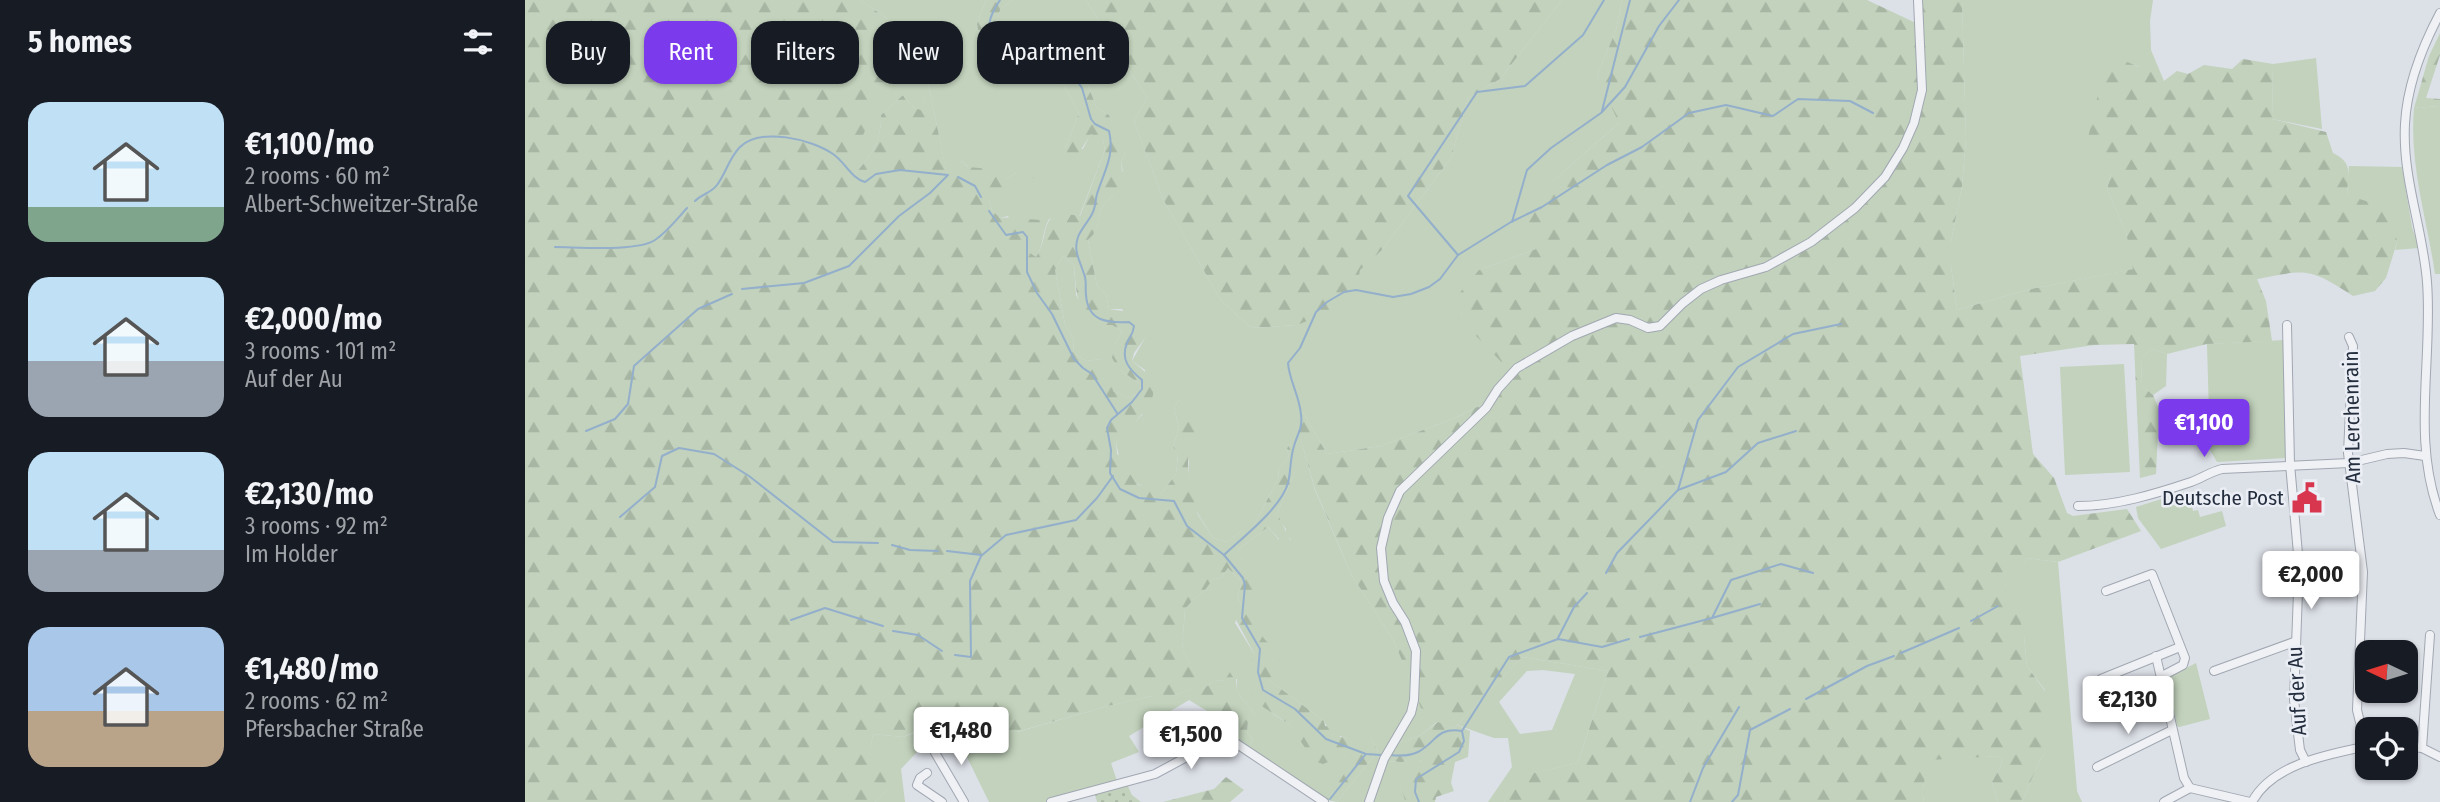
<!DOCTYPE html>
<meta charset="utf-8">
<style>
:root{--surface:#171b24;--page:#242831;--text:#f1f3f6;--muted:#9ea1a6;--accent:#7c3aed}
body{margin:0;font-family:"Fira Sans Condensed",sans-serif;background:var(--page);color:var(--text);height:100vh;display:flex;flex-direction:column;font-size:26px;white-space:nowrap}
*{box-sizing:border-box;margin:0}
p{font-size:23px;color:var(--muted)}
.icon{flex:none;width:38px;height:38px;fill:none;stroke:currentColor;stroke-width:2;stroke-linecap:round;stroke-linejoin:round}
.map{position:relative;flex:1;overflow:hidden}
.side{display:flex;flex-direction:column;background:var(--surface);width:525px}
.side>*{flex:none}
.guide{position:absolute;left:21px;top:21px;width:665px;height:63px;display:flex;gap:14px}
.needle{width:46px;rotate:274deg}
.fabs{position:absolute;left:1830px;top:640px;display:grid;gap:14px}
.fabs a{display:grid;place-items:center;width:63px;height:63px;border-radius:14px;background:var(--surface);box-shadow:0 2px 5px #0004;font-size:35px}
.price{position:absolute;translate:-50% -60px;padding:0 16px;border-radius:7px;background:#fff;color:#222;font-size:23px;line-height:46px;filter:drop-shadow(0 2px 4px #0008)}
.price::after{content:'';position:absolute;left:50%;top:42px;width:21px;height:16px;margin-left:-10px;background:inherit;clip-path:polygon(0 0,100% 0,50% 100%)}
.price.current{background:var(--accent);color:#fff}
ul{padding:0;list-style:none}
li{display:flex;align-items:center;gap:21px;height:175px;padding:0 28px}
li span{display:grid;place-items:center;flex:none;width:196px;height:140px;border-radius:21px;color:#555}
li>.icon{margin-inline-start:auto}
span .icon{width:84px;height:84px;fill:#fffc;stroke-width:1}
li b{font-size:30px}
h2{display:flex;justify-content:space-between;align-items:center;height:84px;padding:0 28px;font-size:30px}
.pill{padding:0 24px;border-radius:21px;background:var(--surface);box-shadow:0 2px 5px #0004;font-size:24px;line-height:63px}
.pill.current{background:var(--accent);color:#fff}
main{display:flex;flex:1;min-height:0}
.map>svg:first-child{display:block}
.green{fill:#c2d2bc;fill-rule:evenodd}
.forest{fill:url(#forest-firs);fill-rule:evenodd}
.garden{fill:url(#garden-dots)}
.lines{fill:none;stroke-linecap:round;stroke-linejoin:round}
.stream{stroke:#93afcb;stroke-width:2}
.minor-casing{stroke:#a1a7b1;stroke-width:10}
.minor{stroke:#eff1f5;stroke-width:8}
.labels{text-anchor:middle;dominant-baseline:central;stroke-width:5;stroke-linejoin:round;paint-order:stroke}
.street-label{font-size:21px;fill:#242e3e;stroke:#ebeff5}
.poi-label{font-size:21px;fill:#242e3e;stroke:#ebeff5;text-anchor:end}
</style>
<main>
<section class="side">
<h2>5 homes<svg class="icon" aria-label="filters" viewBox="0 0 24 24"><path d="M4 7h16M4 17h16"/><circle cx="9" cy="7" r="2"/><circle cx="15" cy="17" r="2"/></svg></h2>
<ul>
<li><span style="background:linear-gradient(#bfe0f5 75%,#7fa58c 0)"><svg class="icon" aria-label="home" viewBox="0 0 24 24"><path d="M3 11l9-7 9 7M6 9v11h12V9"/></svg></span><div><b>€1,100/mo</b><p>2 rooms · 60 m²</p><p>Albert-Schweitzer-Straße</p></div></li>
<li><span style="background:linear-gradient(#bfe0f5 60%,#9aa5b1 0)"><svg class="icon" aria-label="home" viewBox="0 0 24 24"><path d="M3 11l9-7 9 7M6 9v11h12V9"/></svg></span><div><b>€2,000/mo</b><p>3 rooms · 101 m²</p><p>Auf der Au</p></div></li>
<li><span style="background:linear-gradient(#bfe0f5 70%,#9aa5b1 0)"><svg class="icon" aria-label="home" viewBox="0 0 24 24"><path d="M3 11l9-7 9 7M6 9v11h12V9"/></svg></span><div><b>€2,130/mo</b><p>3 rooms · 92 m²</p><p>Im Holder</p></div></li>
<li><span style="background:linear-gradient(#a9c7e8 60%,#b9a48a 0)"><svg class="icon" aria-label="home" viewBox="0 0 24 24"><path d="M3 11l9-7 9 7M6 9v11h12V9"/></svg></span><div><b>€1,480/mo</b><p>2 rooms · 62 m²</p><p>Pfersbacher Straße</p></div></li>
</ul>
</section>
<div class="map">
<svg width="1915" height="802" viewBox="0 0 1915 802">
<defs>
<pattern id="forest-firs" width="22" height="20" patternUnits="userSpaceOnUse" patternTransform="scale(1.75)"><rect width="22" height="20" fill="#c2d2bc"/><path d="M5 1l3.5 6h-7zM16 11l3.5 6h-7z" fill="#a7b5a3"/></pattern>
<pattern id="garden-dots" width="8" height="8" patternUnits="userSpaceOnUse" patternTransform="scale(1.75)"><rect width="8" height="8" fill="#c2d2bc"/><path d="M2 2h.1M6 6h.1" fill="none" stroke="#a7b5a3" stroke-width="1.8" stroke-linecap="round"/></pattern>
</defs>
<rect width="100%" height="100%" fill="#dce0e7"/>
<g class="green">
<path d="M335,0H461L452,24L454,36L472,50L510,48L535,54L537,82L554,113L540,149H558L566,133L578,140L580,150L554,217L549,215L524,219C517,231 519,246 511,257L498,250L506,234L496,226H489L483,216L475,218L467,210L464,201L493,172L481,179L443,167L437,161L422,175L403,83L398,87L399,103L396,111L389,108L378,95L356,115C357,141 345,157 328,176L323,169L332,145L363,19Z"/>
<path d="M487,0H561L622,98L609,121L638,199L695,299L726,328L772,325L857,250L926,158L943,98L975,79L1037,0H1097L1091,30L1072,75L1095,122L1028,181L1011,249L954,270L989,375L956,405L932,417L856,446L802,454L778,412L766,404L790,490L826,574L869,641L890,692L932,725L997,657L1083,671L1053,763L991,777L979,802H963L987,767L983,738H969L932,725L929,729L912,722L894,736L873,743L857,761L877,762L895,759L896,762L875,785L882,802H812L853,751L846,739C828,739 807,740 799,721L744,680L755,649C722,640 729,596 722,571C721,564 716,557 713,550L743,527L754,540L753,543L766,540L760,534L761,529L753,519L752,513L770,472V440L762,448L764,457L754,468L753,479L726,531H717L702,542L688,538L672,512L671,496L663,476L664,462L661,450L663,440L669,431L662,400H654L649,407L654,428L648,447L653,454L651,474L636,494C628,488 623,489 615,485C600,479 592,454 591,440L617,415L620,370L607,361L620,338L597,309H584L581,294L572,286L563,240C576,227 571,225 576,210C580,199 592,193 601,187L596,162L600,152L584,115L572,108L551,56V45L521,26L509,25L502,21L477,30L471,26L475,10ZM1018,670L1050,674L1027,730L995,734L974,702L1002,671Z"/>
<path d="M1437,0H1628L1625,21L1626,50L1615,67L1593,59L1586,173L1582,190L1601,232L1609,269L1501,290L1432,310L1426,266V242L1437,186L1441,139Z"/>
<path d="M1791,58L1797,129L1747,119L1748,64Z"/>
<path d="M1915,106V274H1910C1902,218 1884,165 1889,108Z"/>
<path d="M1824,166L1877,167L1887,227L1894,248L1870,250L1872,242L1822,196Z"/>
<path d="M538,256L549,265L551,295L566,325H587L597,331L590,345L594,369L616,385L615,392L604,398L588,391L575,359L561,361L549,354L548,338L540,325L530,270Z"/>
<path d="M1760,340V458L1692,462L1685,450L1682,344Z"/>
<path d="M1627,349L1642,354L1641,386L1628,395L1617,386L1616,358Z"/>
<path d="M1599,364L1605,472L1540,475L1535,367Z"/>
<path d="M1659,492L1663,508L1667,507L1668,511L1673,510L1675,517L1697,511L1701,526L1636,549L1613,518L1611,507Z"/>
<path d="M1502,558L1533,562L1552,791L1557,802H1497L1515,760L1519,755L1520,690L1502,666L1499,636L1480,585L1495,573Z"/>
<path d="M703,568L717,582L712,598L716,604L710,623L730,655L748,714L764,724L775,739L811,758L819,756L828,762L802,800L723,748L728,740L722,732L723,722H731L730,714L711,691L712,679L689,681L678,689L676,686L664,700L604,736L614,752L586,763L592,781L520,802H464L436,745L410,749L403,727L413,722L492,732L583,706L627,696H647L676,686L657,649L660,609L669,599L680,590L689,578L695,579Z"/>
<path d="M1671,663L1685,719L1654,727L1652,726L1642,678Z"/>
<path d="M398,730L404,749L393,751L376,769L380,802H350L362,790L346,745L348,734L378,737Z"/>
<path d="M1477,756L1476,766L1467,782L1473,802H1399C1395,784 1403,777 1403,759Z"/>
</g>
<g class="forest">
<path d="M0,0H335L363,19L382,36L323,169L328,176C345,157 357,141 356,115L378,95L389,108L396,110L399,103L397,87L403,83L422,174L437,161L443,167L475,170L481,179L493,172L511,169L512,175C498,188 478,189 464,201L467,210L475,218L490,217L489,226H496L502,219L516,220C513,231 503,238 499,249L511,257C527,234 510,207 555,216L580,150L578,140L566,134L548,162L540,149L554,113L537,82L524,79L528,63L534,54L510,48L472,50L454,36L452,24L461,0H487L475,10L471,26L477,30L502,21C523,33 531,22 551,45V56L572,108L584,115L595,139L600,152L596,162L597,171L604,175L601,188C592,193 580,199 576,210C571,225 576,228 563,240L572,286L581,294L584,309L612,313L617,323L620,338L609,353L607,361C630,378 637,392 616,415C610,423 603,427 600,438L591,440L592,454L599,458L600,467L613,485L629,488L636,494L651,474L653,455L648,447L654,428L649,407L654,400L662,399L664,404L673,405L677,424L663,440V476L675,500L672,513L688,538L702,542L717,531H726L753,479L754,468L764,457L762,448L770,439V472L752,513L767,544L752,543L754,539L743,527L713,550L722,568L729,574C729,599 723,640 756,649L757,652L753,657L755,666L744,680L799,721L800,726L808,727L815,737L846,739L853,751L812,802L802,800L827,762L819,756L798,764L789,761L764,724L729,701L722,678L721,667L730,655L710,618L716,604L712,598L717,582L703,568L695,579L689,578L680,590L669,599L660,609L657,649L678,689L689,681L700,680L705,672L711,675V691L730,714L732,722H723L722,732L728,740L723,748L716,743L693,735L687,714L664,700L674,687L647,696H627L583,706L491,732L413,722L378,737L348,734L346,746L368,761L362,790L350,802H0ZM538,256L549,265C551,287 551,308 566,325H587L597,331L590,345L587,358L594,369L616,385L615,392L604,398L588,391C588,379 585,367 575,359L561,361L549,354L548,338L540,325L530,270Z"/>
<path d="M561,0H1037L975,79L943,98L926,158L857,250L835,270L829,302L772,325L726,328L695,299L638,199L609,121L622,98Z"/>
<path d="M1097,0H1342L1395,25L1390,0H1437L1441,139L1437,186L1426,242V266L1432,310L1501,290L1608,269L1601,232L1582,190L1586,173L1560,151L1574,90L1593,58L1614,67L1626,50L1639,81L1652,71L1663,74L1679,65L1707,69L1718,59L1748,64L1747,119L1801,132L1808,153C1829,163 1823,175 1822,195L1866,209L1872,242L1861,278L1850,291L1828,296C1785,268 1782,269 1732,279L1741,301L1747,341L1682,344L1642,354L1627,349L1616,358L1617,386L1628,395L1634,409L1631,474L1615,478L1609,344L1569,345L1495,356L1508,454L1529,478L1542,513L1548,516L1602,509L1616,531L1533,562L1502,558L1495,574L1480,585L1484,591L1489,593L1499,636L1502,666L1520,691L1522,708L1519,755L1515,760L1497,802H1473L1467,782L1476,766L1477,756L1404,760C1403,777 1395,784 1399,802H979L990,777L1053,763L1083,671L997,657L932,725L945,731L943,757L930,762L926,783L929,791L911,797L910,802H882L880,800L875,785L881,768L896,762V760L877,762L857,761L873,743L894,736L913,722L929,729L932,725L896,708L869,641L826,574L790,489L765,402L778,412L802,454L856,446L932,417L956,405L989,375L923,307L954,270L1011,249L1003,224L1028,181L1094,123L1072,75L1091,30Z"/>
<path d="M1915,33V55L1901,98L1915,99V106L1889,108L1904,56Z"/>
<path d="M701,777L719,790L705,802H638L689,789Z"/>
</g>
<path class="garden" d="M601,782L607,795L616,802H572L569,791Z"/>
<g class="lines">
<g class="stream">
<path d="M475,0C468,11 460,24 467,36L479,40C495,30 499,40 513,38C520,37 525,36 531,36L538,45L546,72L557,88L566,119L570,124L584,131C590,156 579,171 572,194C570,201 571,207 567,214C563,222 556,229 553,237C548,251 555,261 559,274C562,280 560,288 561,295C563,322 583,323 604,322L609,326C608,335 605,336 602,343C595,360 605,370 617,380V389L607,402L586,420L582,428L586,450L585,473L595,489L614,498L649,501L662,526L699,555L718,578L720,585L717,618L735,649L733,672L738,690L770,709L801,739L841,754L856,755"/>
<path d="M1077,111L1105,0"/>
<path d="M433,177L450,186L456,197"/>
<path d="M170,201C177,194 186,193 192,185C201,173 204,158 215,147C236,127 286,139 308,154C320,162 326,178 340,182L351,174L375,170L423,175"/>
<path d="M464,211L481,235L498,232L502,237V272L512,293L527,314L549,359L558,368L567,374L592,413"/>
<path d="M987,222L1002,170L1026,148L1076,113L1100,87L1134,26L1154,0"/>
<path d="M30,247C52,247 112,252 130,240C142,232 152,219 162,208"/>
<path d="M933,255L883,196L952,92L1000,86L1058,35L1079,0"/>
<path d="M217,289L279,283L324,266L374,216L405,193L422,176"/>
<path d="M61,431L90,419L103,404L109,366L173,309L207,294"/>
<path d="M1153,490L1201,472L1233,443L1271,431"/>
<path d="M95,517L130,487L137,456L154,448L189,454L224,476L308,542L353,543"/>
<path d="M367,545L385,550L413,551"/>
<path d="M422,551L456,555"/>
<path d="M699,555C718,537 756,508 763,483C766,471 765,458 769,446C772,435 778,428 776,415C775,397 764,380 763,363L775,348L791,312L802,302L819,292L831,290L868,297L886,294L904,287L915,279L933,255L986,222L1017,207L1082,165L1117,147L1164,113L1201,105L1248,116L1273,99L1325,101L1348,113"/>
<path d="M1081,573L1092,553L1153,490L1173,420L1213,367L1268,334L1316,324"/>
<path d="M1187,618L1235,604"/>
<path d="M266,620L300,608L358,626"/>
<path d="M1446,621L1473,606"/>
<path d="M368,631L393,635L417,651"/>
<path d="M1115,637L1187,618L1206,580L1256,564L1288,573"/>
<path d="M1033,638L1049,607L1062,593"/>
<path d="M1376,653L1434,628"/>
<path d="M430,655L446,657L445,581L456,556L481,535L551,520L572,498L588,476"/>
<path d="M1281,699L1342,666L1369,656"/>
<path d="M937,731L984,657L1033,639L1077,647L1104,639"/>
<path d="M865,755C874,756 885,756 893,752C912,742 911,727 937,731L939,741L934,752L891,779L890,792L894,802"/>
<path d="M805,799L840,755"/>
<path d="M1165,802L1178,768L1214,707"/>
<path d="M1207,802L1213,795L1225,730L1265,709"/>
</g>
<g class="minor-casing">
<g id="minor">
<path d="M1915,13C1897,47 1882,84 1880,124C1877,178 1898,229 1902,282C1908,360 1886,440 1915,515"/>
<path d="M1762,325L1765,464L1774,565L1769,700L1775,750L1781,762"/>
<path d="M1824,337L1828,346L1823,453L1838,572L1832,710L1841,746"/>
<path d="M1553,506C1591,506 1630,494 1666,482C1677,478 1685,472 1697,469L1824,463L1862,454L1879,453L1900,456"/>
<path d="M1581,591L1627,574L1660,658L1658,665L1637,676"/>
<path d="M1631,656L1659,778L1665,788L1725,802"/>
<path d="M1689,671L1769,642"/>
<path d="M1576,679L1655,647"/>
<path d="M405,744L439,802"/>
<path d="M1881,746L1897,748L1915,757"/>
<path d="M1897,748L1905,635"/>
<path d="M1572,767L1647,730"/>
<path d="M402,773L395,778L392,785L417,802"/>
<path d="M526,802L630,774L682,746L695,742L712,744L799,802"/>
<path d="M844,802L859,759L886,713L889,700L891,651L880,622L868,603L859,581L856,548L863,518L875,491L961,408L973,389L992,368L1047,336L1091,318L1105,320L1123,328L1135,326L1158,303L1176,289L1196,280L1241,267L1286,242L1330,208L1360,177L1378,148L1389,123L1397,90L1393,0"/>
<path d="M1639,802L1665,788"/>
<path d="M1727,802C1747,764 1804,754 1843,746"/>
</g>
</g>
<use href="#minor" class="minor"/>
</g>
<defs>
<g id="civic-bare" transform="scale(2.415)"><path d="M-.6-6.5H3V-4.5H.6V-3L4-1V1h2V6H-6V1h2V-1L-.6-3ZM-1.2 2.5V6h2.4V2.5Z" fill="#d8354f" stroke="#ebeff5" stroke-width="2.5" paint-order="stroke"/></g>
</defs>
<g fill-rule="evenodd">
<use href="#civic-bare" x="1782" y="498"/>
</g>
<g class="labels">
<g class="street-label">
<text transform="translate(1827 417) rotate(-91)">Am Lerchenrain</text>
<text transform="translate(1772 691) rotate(-93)">Auf der Au</text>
</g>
<g class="poi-label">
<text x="1759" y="498">Deutsche Post</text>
</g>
</g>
</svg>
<div class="fabs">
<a><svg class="needle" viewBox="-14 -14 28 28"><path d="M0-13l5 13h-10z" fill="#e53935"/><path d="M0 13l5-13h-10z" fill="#9ea1a6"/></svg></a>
<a><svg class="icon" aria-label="locate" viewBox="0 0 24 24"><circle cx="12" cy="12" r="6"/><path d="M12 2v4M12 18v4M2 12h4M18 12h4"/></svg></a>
</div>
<b class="price current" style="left:1679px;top:459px">€1,100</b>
<b class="price" style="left:1786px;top:611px">€2,000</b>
<b class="price" style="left:1603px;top:736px">€2,130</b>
<b class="price" style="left:436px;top:767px">€1,480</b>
<b class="price" style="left:666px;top:771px">€1,500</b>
<div class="guide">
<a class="pill">Buy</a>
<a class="pill current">Rent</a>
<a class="pill">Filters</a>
<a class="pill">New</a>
<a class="pill">Apartment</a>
</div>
</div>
</main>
